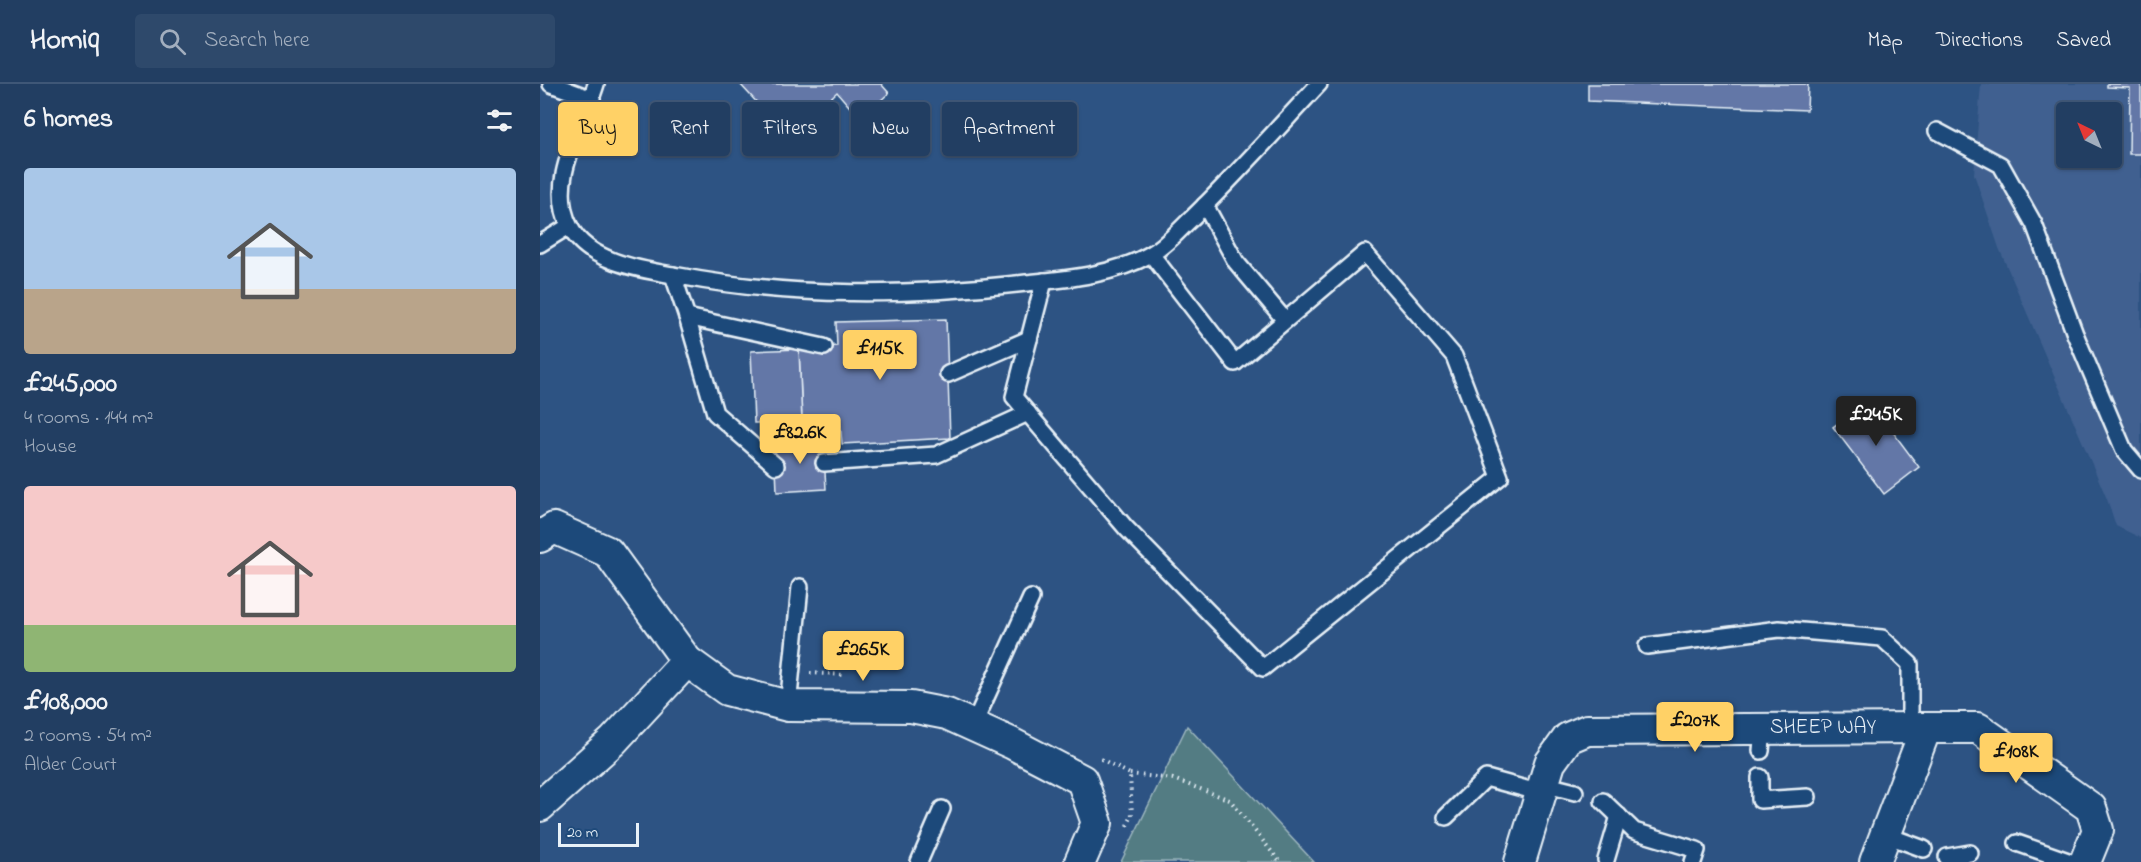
<!DOCTYPE html>
<meta charset="utf-8">
<style>
:root{--surface:#223e62;--page:#2e496b;--text:#f1f3f6;--muted:#a2aebe;--line:#3f5777;--accent:#ffd166}
body{margin:0;font-family:"Indie Flower",sans-serif;background:var(--page);color:var(--text);height:100vh;display:flex;flex-direction:column;font-size:22px;white-space:nowrap}
*{box-sizing:border-box;margin:0}
p{font-size:20px;color:var(--muted)}
.icon{flex:none;width:33px;height:33px;fill:none;stroke:currentColor;stroke-width:2;stroke-linecap:round;stroke-linejoin:round}
.map{position:relative;flex:1;overflow:hidden}
.panel{display:flex;flex-direction:column;background:var(--surface);width:540px}
.panel>*{flex:none}
.banner{position:absolute;left:18px;top:18px;width:570px;height:54px;display:flex;gap:12px}
.needle{width:39px;rotate:317deg}
.fabs{position:absolute;left:1516px;top:18px;display:grid;gap:12px}
.fabs a{display:grid;place-items:center;width:66px;height:66px;border-radius:6px;background:var(--surface);box-shadow:0 2px 4px #0004,0 0 0 2px var(--line);font-size:30px}
.scale{position:absolute;left:18px;bottom:15px;width:81px;box-sizing:border-box;padding-left:6px;border:3px solid #e8f1f8;border-top:0;font-size:16px;line-height:21px;white-space:nowrap;color:#e8f1f8;-webkit-text-stroke:4px #1f4a7a;paint-order:stroke}
.price{position:absolute;translate:-50% -51px;padding:0 14px;border-radius:6px;background:var(--accent);color:#111;font-size:20px;line-height:39px;filter:drop-shadow(0 2px 3px #0008)}
.price::after{content:'';position:absolute;left:50%;top:36px;width:18px;height:14px;margin-left:-9px;background:inherit;clip-path:polygon(0 0,100% 0,50% 100%)}
.price.current{background:#222;color:#fff}
ul{padding:0;list-style:none}
li{display:grid;align-content:center;gap:12px;height:318px;padding:0 24px}
li span{display:grid;place-items:center;height:186px;border-radius:6px;color:#555}
li>.icon{margin-inline-start:auto}
span .icon{width:108px;height:108px;fill:#fffc;stroke-width:1}
li b{font-size:26px}
h2{display:flex;justify-content:space-between;align-items:center;height:72px;padding:0 24px;font-size:26px}
.pill{padding:0 21px;border-radius:6px;background:var(--surface);box-shadow:0 2px 4px #0004,0 0 0 2px var(--line);font-size:21px;line-height:54px}
.pill.current{background:var(--accent);color:#111}
header{display:flex;align-items:center;gap:36px;box-sizing:border-box;height:84px;padding:0 30px;background:var(--surface);border-bottom:2px solid var(--line)}
header strong{font-size:28px}
nav{display:flex;gap:33px;margin-inline-start:auto;font-size:21px}
.search{width:420px;height:54px;background:var(--page);display:flex;align-items:center;gap:15px;box-sizing:border-box;padding:0 21px;border-radius:6px;color:var(--muted);font-size:22px}
main{display:flex;flex:1;min-height:0}
.map>svg:first-child{display:block}
.built{fill:#406190;fill-rule:evenodd}
.green{fill:#527c83;stroke:#9db6be;stroke-width:1.5}
.building{fill:#6377a7;stroke:#e8f1f8;stroke-width:1.5}
.lines{fill:none;stroke-linecap:round;stroke-linejoin:round}
.service-casing{stroke:#e8f1f8;stroke-width:20}
.minor-casing{stroke:#e8f1f8;stroke-width:34}
.path{stroke:#e8f1f8;stroke-width:4;stroke-dasharray:1.5 4.5;stroke-linecap:butt}
.service{stroke:#1f4a7a;stroke-width:15}
.minor{stroke:#1f4a7a;stroke-width:30}
.labels{text-anchor:middle;dominant-baseline:central;stroke-width:6;stroke-linejoin:round;paint-order:stroke}
.street-label{font-size:21px;fill:#e8f1f8;stroke:#1f4a7a}
</style>
<header>
<strong>Homiq</strong>
<div class="search"><svg class="icon" aria-label="search" viewBox="0 0 24 24"><circle cx="10" cy="10" r="6"/><path d="M15 15l6 6"/></svg>Search here</div>
<nav><a>Map</a><a>Directions</a><a>Saved</a></nav>
</header>
<main>
<section class="panel">
<h2>6 homes<svg class="icon" aria-label="filters" viewBox="0 0 24 24"><path d="M4 7h16M4 17h16"/><circle cx="9" cy="7" r="2"/><circle cx="15" cy="17" r="2"/></svg></h2>
<ul>
<li><span style="background:linear-gradient(#a9c7e8 65%,#b9a48a 0)"><svg class="icon" aria-label="home" viewBox="0 0 24 24"><path d="M3 11l9-7 9 7M6 9v11h12V9"/></svg></span><div><b>£245,000</b><p>4 rooms · 144 m²</p><p>House</p></div></li>
<li><span style="background:linear-gradient(#f6c9c9 75%,#8fb573 0)"><svg class="icon" aria-label="home" viewBox="0 0 24 24"><path d="M3 11l9-7 9 7M6 9v11h12V9"/></svg></span><div><b>£108,000</b><p>2 rooms · 54 m²</p><p>Alder Court</p></div></li>
</ul>
</section>
<div class="map">
<svg width="1601" height="778" viewBox="0 0 1601 778">
<rect width="100%" height="100%" fill="#2d5383"/>
<filter id="ink" filterUnits="userSpaceOnUse"><feTurbulence type="fractalNoise" baseFrequency=".0167" numOctaves="2"/><feDisplacementMap in="SourceGraphic" scale="12" xChannelSelector="R" yChannelSelector="G"/><feConvolveMatrix kernelMatrix="1 2 1 2 8 2 1 2 1" color-interpolation-filters="sRGB"/></filter>
<g filter="url(#ink)">
<path class="built" d="M1441,0H1601V454L1576,442L1567,415L1459,164L1434,90ZM1527,28H1572V74H1527Z"/>
<path class="green" d="M647,642L774,778H581Z"/>
<g class="building">
<path d="M200,0H341L349,9L320,35L297,8L266,37L232,35Z"/>
<path d="M1048,0H1268L1267,26L1048,17Z"/>
<path d="M1567,0H1601V70H1589L1590,4L1567,3Z"/>
<path d="M406,235L410,354L302,360L300,338H262L259,265L297,262L296,238Z"/>
<path d="M259,265L262,338L214,339L211,267Z"/>
<path d="M1329,316L1379,383L1344,410L1293,343Z"/>
<path d="M283,354L286,405L237,408L235,356Z"/>
</g>
<g class="lines">
<g class="service-casing">
<g id="service">
<path d="M11,0L52,15"/>
<path d="M56,0C43,43 6,97 30,143C48,179 104,186 139,192C255,214 370,212 486,199C528,195 574,191 611,170C627,161 639,146 652,134C696,91 737,45 779,0"/>
<path d="M1397,47L1461,81L1494,140L1535,250L1584,366L1601,386"/>
<path d="M665,121L696,178L744,235"/>
<path d="M0,160L29,142"/>
<path d="M133,191L147,233L284,263"/>
<path d="M504,197L474,313L586,444L723,584L960,393L914,272L825,169L695,279L611,170"/>
<path d="M147,233L175,329L236,382"/>
<path d="M408,290L489,255"/>
<path d="M284,379L396,371L488,329"/>
<path d="M1107,562L1239,545L1342,554L1370,580V644"/>
<path d="M248,622L260,503"/>
<path d="M433,642L491,514"/>
<path d="M1221,667L1223,645"/>
<path d="M1220,693V716L1268,713"/>
<path d="M1003,700L1035,708"/>
<path d="M1063,717L1094,747L1157,766L1153,778"/>
<path d="M906,733L946,694L1001,709"/>
<path d="M1346,751L1384,765"/>
<path d="M1477,759L1531,778"/>
<path d="M1407,773L1430,769"/>
<path d="M1066,776L1079,732"/>
<path d="M379,778L402,725"/>
</g>
</g>
<g class="minor-casing">
<g id="minor">
<path d="M0,453L14,444L68,468L147,577L187,606L248,622L371,623L407,630L471,659L542,696L557,739L540,778"/>
<path d="M0,722L73,657L147,577"/>
<path d="M980,778L1010,679L1028,654L1047,646L1386,644H1438L1551,724L1558,746L1545,778"/>
<path d="M1335,778L1386,644"/>
</g>
</g>
<g class="path">
<path d="M270,589L305,591"/>
<path d="M561,675L590,690L592,732L585,745"/>
<path d="M590,690L633,695L690,716L740,778"/>
</g>
<use href="#service" class="service"/>
<use href="#minor" class="minor"/>
</g>
</g>
<g class="labels">
<g class="street-label">
<text x="1283" y="644">SHEEP WAY</text>
</g>
</g>
</svg>
<div class="fabs">
<a><svg class="needle" viewBox="-14 -14 28 28"><path d="M0-13l5 13h-10z" fill="#e53935"/><path d="M0 13l5-13h-10z" fill="#a2aebe"/></svg></a>
</div>
<div class="scale">20 m</div>
<b class="price" style="left:340px;top:297px">£115K</b>
<b class="price current" style="left:1336px;top:363px">£245K</b>
<b class="price" style="left:260px;top:381px">£82.6K</b>
<b class="price" style="left:323px;top:598px">£265K</b>
<b class="price" style="left:1155px;top:669px">£207K</b>
<b class="price" style="left:1476px;top:700px">£108K</b>
<div class="banner">
<a class="pill current">Buy</a>
<a class="pill">Rent</a>
<a class="pill">Filters</a>
<a class="pill">New</a>
<a class="pill">Apartment</a>
</div>
</div>
</main>
